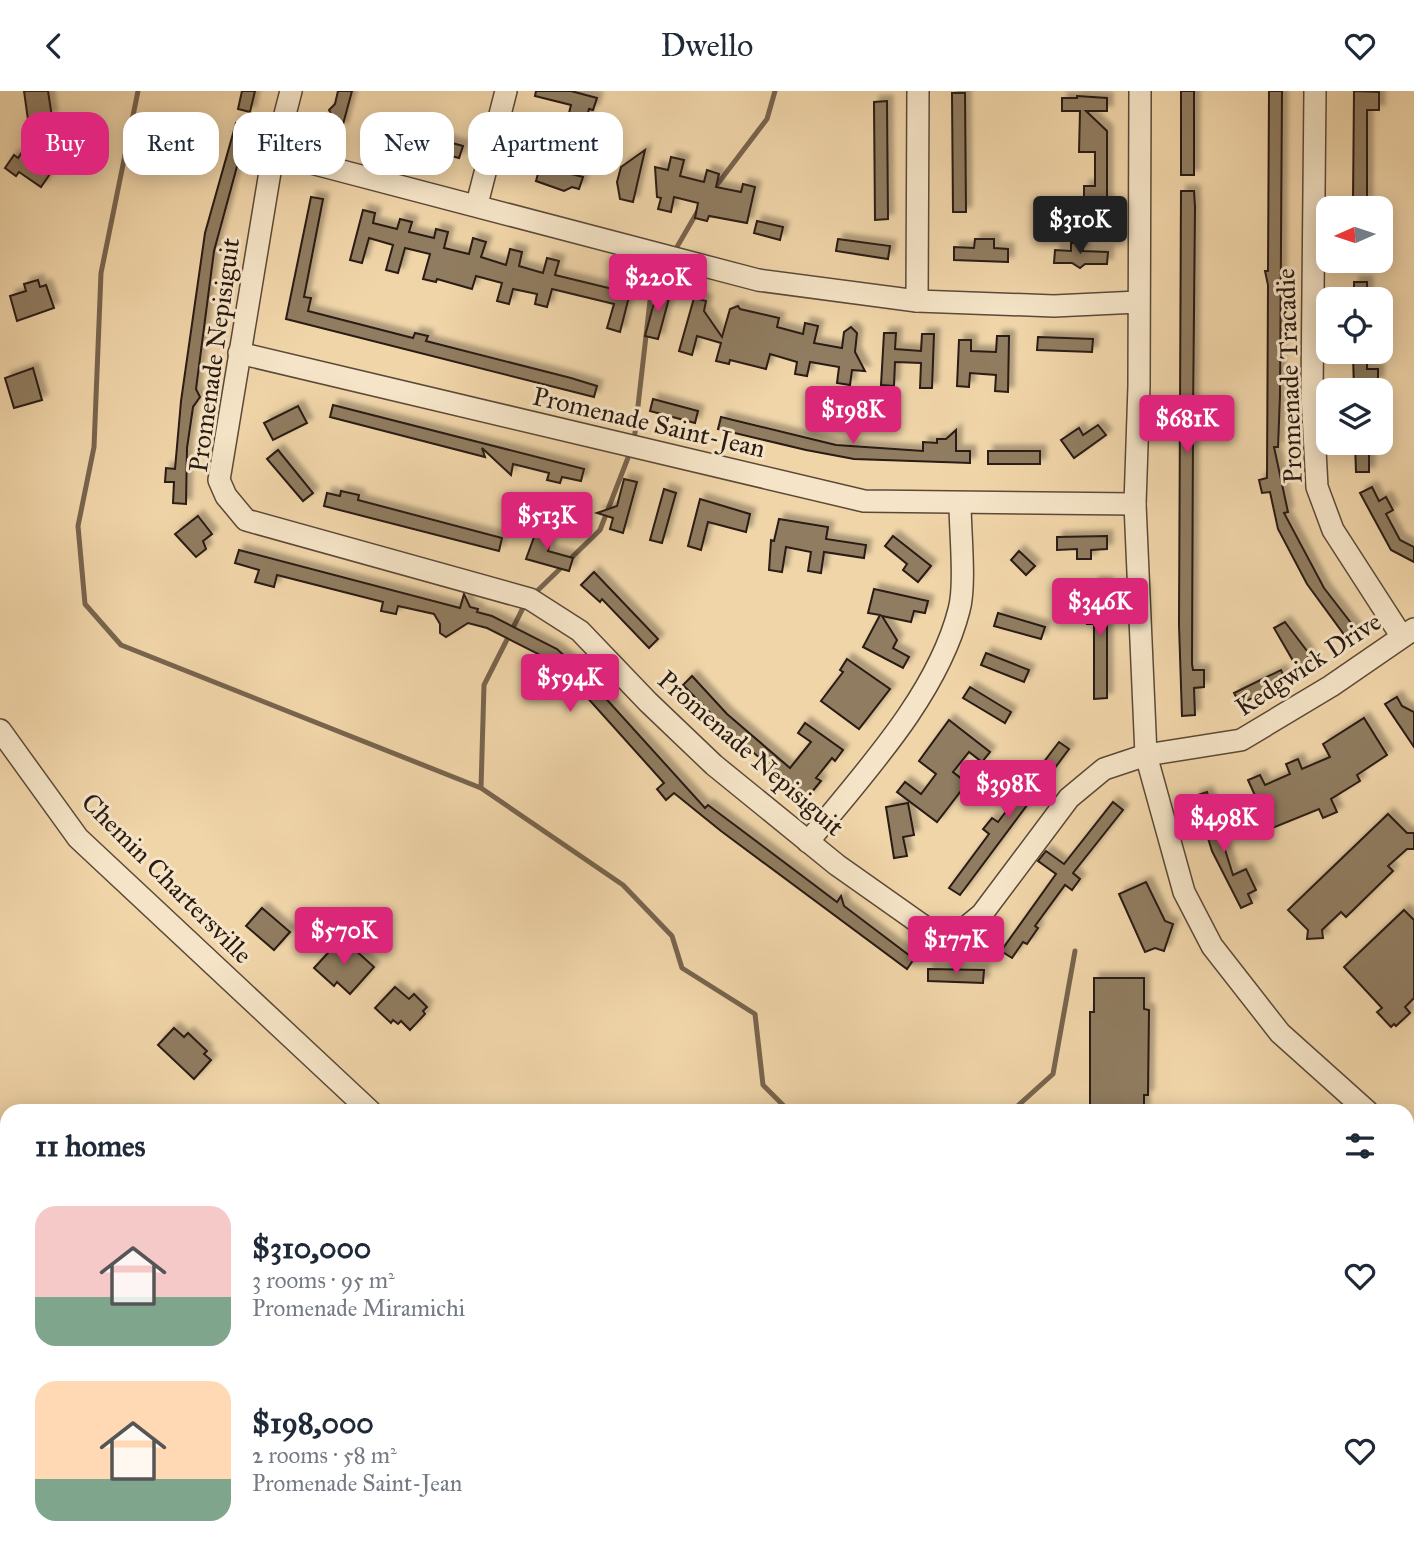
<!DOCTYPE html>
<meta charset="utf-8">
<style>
:root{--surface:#fff;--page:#f6f6f7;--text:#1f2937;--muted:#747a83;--accent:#db2777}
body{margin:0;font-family:"IM FELL Great Primer",serif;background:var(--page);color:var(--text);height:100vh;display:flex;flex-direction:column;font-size:26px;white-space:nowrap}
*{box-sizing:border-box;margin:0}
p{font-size:23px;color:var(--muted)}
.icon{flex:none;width:38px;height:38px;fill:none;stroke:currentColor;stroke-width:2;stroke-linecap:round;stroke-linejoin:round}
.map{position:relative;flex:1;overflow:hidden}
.panel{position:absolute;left:0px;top:1013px;width:1414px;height:450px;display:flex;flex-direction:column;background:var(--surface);border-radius:21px 21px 0 0;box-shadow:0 4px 18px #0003}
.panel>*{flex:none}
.hud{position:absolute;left:21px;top:21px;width:700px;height:63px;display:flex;gap:14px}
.needle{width:46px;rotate:267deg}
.tools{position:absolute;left:1316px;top:105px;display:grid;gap:14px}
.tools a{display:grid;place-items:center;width:77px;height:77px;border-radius:14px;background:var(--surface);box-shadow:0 4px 18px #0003;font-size:35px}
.price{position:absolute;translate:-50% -60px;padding:0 16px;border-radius:7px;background:var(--accent);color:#fff;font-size:23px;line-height:46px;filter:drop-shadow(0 2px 4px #0008)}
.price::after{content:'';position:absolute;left:50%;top:42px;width:21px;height:16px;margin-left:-10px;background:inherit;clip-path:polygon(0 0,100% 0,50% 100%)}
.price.selected{background:#222;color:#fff}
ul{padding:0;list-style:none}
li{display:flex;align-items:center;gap:21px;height:175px;padding:0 35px}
li span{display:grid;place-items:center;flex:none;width:196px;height:140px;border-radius:21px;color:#555}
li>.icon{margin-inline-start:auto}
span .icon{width:84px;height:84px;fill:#fffc;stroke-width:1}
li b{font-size:30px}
h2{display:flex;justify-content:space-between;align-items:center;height:84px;padding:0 35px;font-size:30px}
.chip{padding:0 24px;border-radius:21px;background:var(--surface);box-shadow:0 4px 18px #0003;font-size:24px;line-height:63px}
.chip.selected{background:var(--accent);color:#fff}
header{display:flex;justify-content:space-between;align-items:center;height:91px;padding:0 35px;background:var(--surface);font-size:32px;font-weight:600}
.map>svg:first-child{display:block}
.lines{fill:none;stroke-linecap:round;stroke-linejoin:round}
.stream{stroke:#78644e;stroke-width:5}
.building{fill:#907b61;stroke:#291a12;stroke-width:2;filter:url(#shadow)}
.minor-casing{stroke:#5b4938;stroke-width:24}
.major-casing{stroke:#291a12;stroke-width:30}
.minor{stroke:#f5e4c7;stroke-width:21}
.major{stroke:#f0d5a9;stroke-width:26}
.labels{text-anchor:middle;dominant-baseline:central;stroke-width:6;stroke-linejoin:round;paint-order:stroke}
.street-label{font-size:26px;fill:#291a12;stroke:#f5e4c7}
</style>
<header><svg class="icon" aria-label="back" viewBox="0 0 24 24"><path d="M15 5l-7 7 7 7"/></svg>Dwello<svg class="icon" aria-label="heart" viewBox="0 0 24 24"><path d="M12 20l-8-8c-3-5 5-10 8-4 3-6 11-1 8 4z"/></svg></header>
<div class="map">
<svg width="1414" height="1462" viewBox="0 0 1414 1462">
<defs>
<filter id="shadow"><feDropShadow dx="5.5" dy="-5.5" stdDeviation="2" flood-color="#0004"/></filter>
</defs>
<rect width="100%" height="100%" fill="#f0d5a9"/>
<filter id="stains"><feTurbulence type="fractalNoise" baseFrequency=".00286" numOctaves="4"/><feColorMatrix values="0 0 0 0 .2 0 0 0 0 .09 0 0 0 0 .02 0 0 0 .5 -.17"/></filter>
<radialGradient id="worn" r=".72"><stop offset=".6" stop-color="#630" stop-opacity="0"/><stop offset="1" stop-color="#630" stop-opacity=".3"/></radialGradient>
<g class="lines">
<g class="stream">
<path d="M138,0L101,182L94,356L78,435L85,513L121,554L481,697L623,794L672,845L682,877L755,923L763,994L789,1020"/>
<path d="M713,99L767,28L775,0"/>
<path d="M674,161L699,118"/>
<path d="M634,350L651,201L669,170"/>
<path d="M533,504L600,439L631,359"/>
<path d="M481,697L484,594L526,511"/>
<path d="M1012,1020L1053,983L1075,860"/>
<path d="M1304,1456L1312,1462"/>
</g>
</g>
<g class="building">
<path d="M24,0H48L52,26L28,29Z"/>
<path d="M242,0H255L250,21L238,18Z"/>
<path d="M338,0H352L342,37L329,34L332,25L329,19L335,13Z"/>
<path d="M536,0H571L597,7L593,19L589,18L582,43L592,45L589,58L538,45L541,33L565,38L571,14L535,5Z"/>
<rect x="1181" y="0" width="13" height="84"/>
<path d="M1269,0H1282L1280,305L1278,356H1274L1288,421L1284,422L1324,497L1358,541L1348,549L1307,493L1278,438L1270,401L1262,402L1259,389L1267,387L1268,194L1265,180H1268Z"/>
<path d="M1354,0L1379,1V19H1367V111H1353Z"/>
<path d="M952,2H965L966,121H953Z"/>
<path d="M1077,5L1107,7V20H1086L1107,40V125H1095V110H1084V95H1095V61H1079L1080,20H1062V7H1077Z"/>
<path d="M887,10L888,128L875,129L874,11Z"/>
<path d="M236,32L248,35L214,160L196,298L200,306L193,316L187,357L186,413L173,412L174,391H165L166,377L175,378L181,310L205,142Z"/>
<path d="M409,40L463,55L459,67L406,53Z"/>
<path d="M25,57L54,77L41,96L19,81L16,85L5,77L14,64L18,67Z"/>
<path d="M645,59L633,111L620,108L617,91L621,76Z"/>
<path d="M671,66L684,69L680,85L704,91L707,79L719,83L716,96L741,101L743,93L755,96L747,132L709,125L707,130L695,127L698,112L674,106L671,121L658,118L661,107L657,106L655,76L668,79Z"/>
<path d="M540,75L583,86L579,98L572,96L564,100L536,90Z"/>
<path d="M1181,100H1194L1195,116L1193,326H1203V339L1193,338L1192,573L1193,579H1204V596L1194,597L1195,624L1182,625L1179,534Z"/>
<path d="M311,106L323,108L304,206L311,207L308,220L413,247L415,242L428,245L426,250L571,287L597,295L594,306L286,228Z"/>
<path d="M363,119L375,122L373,132L397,138L400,128L412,131L409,141L434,147L436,138L448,141L444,157L469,163L473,147L486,151L481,166L506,174L510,158L522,161L519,175L543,182L547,167L559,170L555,184L617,199L620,187L633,190L620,241L607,237L614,213L552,198L547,216L535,213L537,203L513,198L509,213L497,210L502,192L476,185L472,198L437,188L436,191L423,188L430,163L405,157L398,182L386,179L393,154L369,147L362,172L350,169Z"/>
<path d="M757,130L783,136L780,149L754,142Z"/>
<path d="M838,148L890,155L888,168L836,160Z"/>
<path d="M975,148H994V157L1008,158V171L954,169V156L974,157Z"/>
<path d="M1071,152H1083V160L1108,161L1107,173H1085L1080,177L1072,172H1054L1055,159L1071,160Z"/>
<path d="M38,189L40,196L46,194L54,217L17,230L10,205L26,200L24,193Z"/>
<rect x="1354" y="191" width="13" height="17"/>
<path d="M658,197L671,200L658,248L645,245Z"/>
<path d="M694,207L706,210L704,220L722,246L730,218L738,215L740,218L779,227L777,236L803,243L805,232L818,235L814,252L842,257L844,241L851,236L857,242L855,261L865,280L852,279L850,294L837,292L839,276L810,271L807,285L795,283L797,271L770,263L766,278L730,269L729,273L716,270L721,252L697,245L692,264L679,260Z"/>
<path d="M884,242H896L895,258L921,260L922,243H934L932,297H920L921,272L895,271L894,295L881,294Z"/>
<path d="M997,245H1009L1008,301L995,300L996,284L970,282L969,296L957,295L959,249H971V260L996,261Z"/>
<path d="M1038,246L1093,248L1092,261L1037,259Z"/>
<path d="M1353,263H1367V278H1378V291H1367V299H1354Z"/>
<path d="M33,277L42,309L14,317L5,287Z"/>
<path d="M653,308L698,320L695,332L650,320Z"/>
<path d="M333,314L584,378L581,390L562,386L560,392L547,389L549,382L513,373L511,384L482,357L485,366L330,326Z"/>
<path d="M298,315L307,332L273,349L264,332Z"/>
<path d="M721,326L836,354L923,360V351L937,352V348H946L956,339V360H970V372L854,368L806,359L718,338Z"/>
<path d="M1098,334L1106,344L1074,367L1061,349L1079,337L1083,344Z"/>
<path d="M1355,352H1369V381H1356Z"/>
<path d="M278,359L313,402L303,410L267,368Z"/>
<rect x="988" y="360" width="52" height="13"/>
<path d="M624,388L637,391L623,442L610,438L613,427L597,422L617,415Z"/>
<path d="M1372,396L1379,410L1386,406L1393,419L1386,423L1400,449L1414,456V471L1391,459L1360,402Z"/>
<path d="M664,398L676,402L662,452L650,449Z"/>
<path d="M341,400L359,404L358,409L502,447L499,460L324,415L327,402L340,405Z"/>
<path d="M700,408L750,423L746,441L708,431L701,459L688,455Z"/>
<path d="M198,425L212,443L203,450L206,458L196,466L175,443Z"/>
<path d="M779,428L828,436L826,448L866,454L864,467L824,461L821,482L808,480L811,461L786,456L782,481L769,479L771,449L774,450Z"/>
<path d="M537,438L552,443L548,460L573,467L569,480L526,468Z"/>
<path d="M893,445L931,475L918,491L903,479L907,473L885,455Z"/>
<path d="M1107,445V458L1091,459V468H1077V458L1057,459V446Z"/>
<path d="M239,459L460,517L464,503L470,516L478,518L477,521L492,525L557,558L579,578L583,576L594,586L590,590L705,717L708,714L837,811L841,805L844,815L914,868L907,878L721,740L674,702L666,709L657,698L664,692L585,604L578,608L574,603L571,607L565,601L551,602L566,586L557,578L560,574L487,537L468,532L446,546L440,542V533L434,523L398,515L396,523L381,520L383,511L277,484L274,496L255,491L259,479L235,472Z"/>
<path d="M1019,460L1035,475L1026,484L1011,469Z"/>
<path d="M594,481L658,548L649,557L602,508L600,511L581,494Z"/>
<path d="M1094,492H1107V607L1094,608V533H1087L1086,514L1094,510Z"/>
<path d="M874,498L928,510L925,522L914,520L911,531L882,525L897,549L893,557L909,566L903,577L863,556L880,524L868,522Z"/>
<path d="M998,522L1045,536L1041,548L994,535Z"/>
<path d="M1285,531L1307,560L1310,573L1299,580L1274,537Z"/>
<path d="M986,562L1029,579L1024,591L981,574Z"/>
<path d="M847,568L890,598L859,638L821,610L843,581L840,579Z"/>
<path d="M1281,579L1286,591L1240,613L1234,602Z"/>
<path d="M692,585L727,623L790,677L811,651L798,642L805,632L843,659L835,670L832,667L816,687L821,690L807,707L729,641L683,594Z"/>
<path d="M970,596L1011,621L1005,632L963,607Z"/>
<path d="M1397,606L1402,615L1414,621V656L1385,613Z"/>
<path d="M1364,627L1387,664L1357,684L1360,690L1331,708L1337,721L1323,727L1319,718L1270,738L1248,689L1260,684L1265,694L1290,683L1286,673L1298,668L1302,678L1330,666L1323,653Z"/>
<path d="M949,629L990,661L982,671L969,661L953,681L967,692L937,731L897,701L905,691L921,703L936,683L919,670Z"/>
<path d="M1059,651L1069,658L960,804L949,797L989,743L983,738L992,727L998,731Z"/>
<path d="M1207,701L1233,784L1246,778L1256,799L1248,803L1252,812L1241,817L1212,760L1195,705Z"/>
<path d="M1113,711L1123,719L1073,782L1080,788L1072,799L1065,794L1035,835L1038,837L1027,853L1023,851L1012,867L1001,860L1056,783L1038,770L1046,760L1064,773Z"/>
<path d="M908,712L914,744L903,746L907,765L894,767L886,716Z"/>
<path d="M1388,723L1407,742H1414V758H1407L1388,775L1393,780L1346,826L1341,821L1322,839L1323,847L1307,848L1308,839L1288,819Z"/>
<path d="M1146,791L1165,830L1173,833L1164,860L1155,857L1145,861L1119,803Z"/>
<path d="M262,817L290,841L274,859L246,835Z"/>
<path d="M1404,819L1414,829V907L1405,916L1410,922L1396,935L1394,933L1391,936L1377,921L1382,917L1344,876Z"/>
<path d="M342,847L374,876L350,903L337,891L334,895L314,877Z"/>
<path d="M928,878L984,879L983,892L928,890Z"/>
<path d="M1094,887H1144V918L1149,919L1148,1004H1144V1020H1094V1016H1090V921H1094Z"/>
<path d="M395,896L409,908L414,903L427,916L423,920L425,923L410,939L401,930L398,933L393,929L391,932L375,917Z"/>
<path d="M174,937L184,946L188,942L207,960L204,963L211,969L194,988L158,954Z"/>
</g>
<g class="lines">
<g class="minor-casing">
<g id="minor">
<path d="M291,0L270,81L219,389L226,405L246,429L530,508L580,540L648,611L714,674L837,774L932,841L959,842L982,823L1069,707L1104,678L1146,664L1241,649L1331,595L1414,538"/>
<path d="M1140,0L1139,295L1135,413L1146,664L1184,801L1212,855L1280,942L1367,1020"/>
<path d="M1315,0L1312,303L1317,396L1333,439L1402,546"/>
<path d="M277,63L758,189L917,210L1054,215L1138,211"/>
<path d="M477,113L506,0"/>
<path d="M917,210L918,0"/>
<path d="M239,262L864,410L1135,413"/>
<path d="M0,639L78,747L370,1020"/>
<path d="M808,751C863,683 937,605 959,519C966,494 960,440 960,412"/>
<path d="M1096,1456L1108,1462"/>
</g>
</g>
<g class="major-casing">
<g id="major">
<path d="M1407,1060L1414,1053"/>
<path d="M1081,1456L1087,1462"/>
<path d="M1182,1456L1184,1462"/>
<path d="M1152,1462L1155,1456"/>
</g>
</g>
<use href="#minor" class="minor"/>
<use href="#major" class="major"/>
</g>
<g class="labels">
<g class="street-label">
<text transform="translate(214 264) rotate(-82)">Promenade Nepisiguit</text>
<text transform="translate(1289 285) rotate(-92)">Promenade Tracadie</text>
<text transform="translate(649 331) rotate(13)">Promenade Saint-Jean</text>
<text transform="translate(1308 573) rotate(-33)">Kedgwick Drive</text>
<text transform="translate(751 662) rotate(41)">Promenade Nepisiguit</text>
<text transform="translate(167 787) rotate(45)">Chemin Chartersville</text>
</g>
</g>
<rect width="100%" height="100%" filter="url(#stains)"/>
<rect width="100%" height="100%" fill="url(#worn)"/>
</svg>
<div class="tools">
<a><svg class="needle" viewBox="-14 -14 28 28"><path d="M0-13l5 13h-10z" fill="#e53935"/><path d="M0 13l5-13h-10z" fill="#747a83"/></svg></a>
<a><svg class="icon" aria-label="locate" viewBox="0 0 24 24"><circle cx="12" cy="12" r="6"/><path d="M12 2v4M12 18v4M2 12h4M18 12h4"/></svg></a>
<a><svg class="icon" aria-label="layers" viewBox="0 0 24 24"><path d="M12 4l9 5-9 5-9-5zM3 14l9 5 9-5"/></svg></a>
</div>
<b class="price selected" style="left:1080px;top:165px">$310K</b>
<b class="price" style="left:658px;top:223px">$220K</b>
<b class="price" style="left:853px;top:355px">$198K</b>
<b class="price" style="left:1187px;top:364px">$681K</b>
<b class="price" style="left:547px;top:461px">$513K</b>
<b class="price" style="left:1100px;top:547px">$346K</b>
<b class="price" style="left:570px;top:623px">$594K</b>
<b class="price" style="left:1008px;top:729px">$398K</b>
<b class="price" style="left:1224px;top:763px">$498K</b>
<b class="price" style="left:344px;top:876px">$570K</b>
<b class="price" style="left:956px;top:885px">$177K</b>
<div class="hud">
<a class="chip selected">Buy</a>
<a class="chip">Rent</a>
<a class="chip">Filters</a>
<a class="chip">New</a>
<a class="chip">Apartment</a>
</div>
<section class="panel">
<h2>11 homes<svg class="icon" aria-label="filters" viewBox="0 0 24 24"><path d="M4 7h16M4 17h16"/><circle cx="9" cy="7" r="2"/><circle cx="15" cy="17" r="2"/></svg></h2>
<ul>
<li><span style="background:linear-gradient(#f6c9c9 65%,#7fa58c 0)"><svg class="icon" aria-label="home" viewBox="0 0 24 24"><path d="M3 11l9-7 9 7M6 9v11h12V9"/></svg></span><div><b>$310,000</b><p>3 rooms · 95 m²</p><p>Promenade Miramichi</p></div><svg class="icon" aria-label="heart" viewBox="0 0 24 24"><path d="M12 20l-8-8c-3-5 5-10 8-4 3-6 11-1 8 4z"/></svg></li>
<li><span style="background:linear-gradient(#ffd9b3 70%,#7fa58c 0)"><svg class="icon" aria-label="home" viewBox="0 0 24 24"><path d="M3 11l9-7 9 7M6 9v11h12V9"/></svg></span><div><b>$198,000</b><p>2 rooms · 58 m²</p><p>Promenade Saint-Jean</p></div><svg class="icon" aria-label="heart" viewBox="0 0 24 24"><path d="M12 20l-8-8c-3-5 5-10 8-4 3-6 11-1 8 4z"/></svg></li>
</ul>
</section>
</div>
